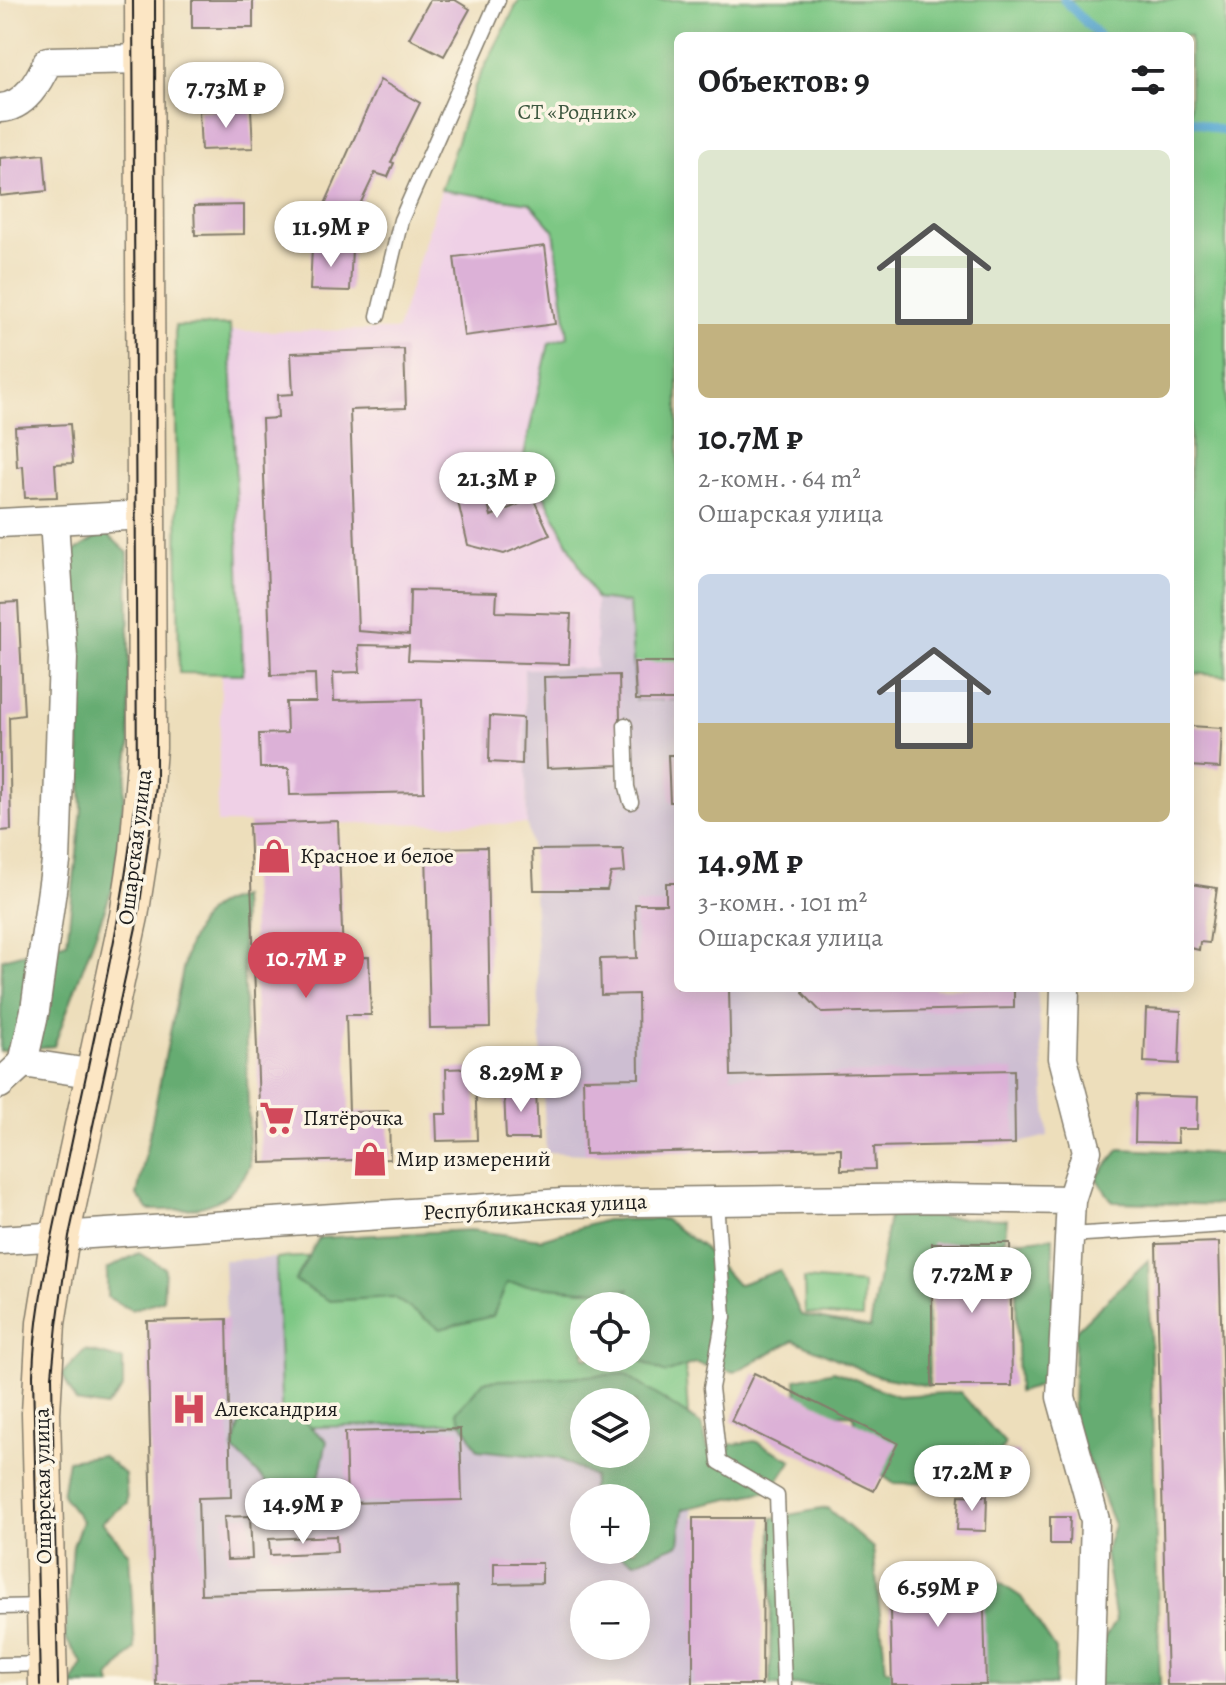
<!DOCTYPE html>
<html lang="ru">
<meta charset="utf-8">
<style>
:root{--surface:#fff;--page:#f6f6f6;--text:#202124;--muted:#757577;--accent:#d1495b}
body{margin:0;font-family:Alegreya,serif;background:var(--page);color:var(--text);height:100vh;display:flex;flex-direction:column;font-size:30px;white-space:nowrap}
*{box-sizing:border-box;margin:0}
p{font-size:26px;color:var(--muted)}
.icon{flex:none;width:44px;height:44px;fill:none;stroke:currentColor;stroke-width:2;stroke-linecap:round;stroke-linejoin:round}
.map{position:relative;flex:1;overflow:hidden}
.sheet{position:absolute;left:674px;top:32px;width:520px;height:960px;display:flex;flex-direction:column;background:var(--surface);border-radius:12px;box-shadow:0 4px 20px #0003}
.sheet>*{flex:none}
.controls{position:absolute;left:570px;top:1292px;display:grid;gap:16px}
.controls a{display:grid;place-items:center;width:80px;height:80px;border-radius:50%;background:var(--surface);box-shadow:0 4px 20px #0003;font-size:40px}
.price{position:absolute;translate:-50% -68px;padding:0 18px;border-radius:28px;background:#fff;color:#222;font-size:26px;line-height:52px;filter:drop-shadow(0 2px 4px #0008)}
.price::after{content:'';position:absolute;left:50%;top:48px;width:24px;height:18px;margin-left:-12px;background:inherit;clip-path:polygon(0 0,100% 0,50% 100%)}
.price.current{background:var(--accent);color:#fff}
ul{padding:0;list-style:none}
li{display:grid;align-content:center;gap:16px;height:424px;padding:0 24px}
li span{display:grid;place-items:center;height:248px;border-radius:12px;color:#555}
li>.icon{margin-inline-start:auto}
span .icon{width:144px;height:144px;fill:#fffc;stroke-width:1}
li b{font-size:34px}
h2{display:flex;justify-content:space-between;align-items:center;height:96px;padding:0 24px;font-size:34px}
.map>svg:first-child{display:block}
.built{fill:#efd0e6}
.industrial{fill:#cdbed2;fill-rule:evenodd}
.green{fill:#7dc784;stroke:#4c7250;stroke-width:2;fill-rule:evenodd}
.forest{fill:#66ac72;stroke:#416447;stroke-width:2;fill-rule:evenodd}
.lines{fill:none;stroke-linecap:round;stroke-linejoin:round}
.stream{stroke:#57a8d2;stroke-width:9}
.building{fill:#dcb1d7}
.lane-casing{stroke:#847d6c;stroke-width:17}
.street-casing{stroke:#847d6c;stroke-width:31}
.secondary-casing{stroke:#847d6c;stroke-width:41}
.lane{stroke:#fff;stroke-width:14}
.street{stroke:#fff;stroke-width:28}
.secondary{stroke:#fce6c4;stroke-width:38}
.tram{stroke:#1c1c1c;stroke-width:2}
.labels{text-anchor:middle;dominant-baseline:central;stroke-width:7;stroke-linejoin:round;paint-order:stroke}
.park-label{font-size:22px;fill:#3e5840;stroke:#fcf5e5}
.street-label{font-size:22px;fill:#1c1c1c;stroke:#fcf5e5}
.poi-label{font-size:22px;fill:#1c1c1c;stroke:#fcf5e5;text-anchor:start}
</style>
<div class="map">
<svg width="1226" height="1685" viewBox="0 0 1226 1685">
<rect width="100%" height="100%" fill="#fcf5e5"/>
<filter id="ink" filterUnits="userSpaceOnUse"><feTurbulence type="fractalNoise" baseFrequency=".0125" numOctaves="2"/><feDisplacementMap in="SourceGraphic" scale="16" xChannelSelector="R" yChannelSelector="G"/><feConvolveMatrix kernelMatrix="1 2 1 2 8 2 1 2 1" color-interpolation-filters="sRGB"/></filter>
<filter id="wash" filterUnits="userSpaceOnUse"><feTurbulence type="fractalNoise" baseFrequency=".006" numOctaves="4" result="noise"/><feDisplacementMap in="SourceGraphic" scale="32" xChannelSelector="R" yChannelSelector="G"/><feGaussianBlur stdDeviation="1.8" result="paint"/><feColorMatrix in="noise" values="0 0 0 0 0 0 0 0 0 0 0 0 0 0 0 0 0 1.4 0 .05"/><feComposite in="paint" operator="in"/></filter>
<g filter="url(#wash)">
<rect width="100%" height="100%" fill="#eddebb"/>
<path class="built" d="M441,190L531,203L554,230L568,337L524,455L596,599V668L524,669L527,824L217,823L222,649L210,331L397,330Z"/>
<g class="industrial">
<path d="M596,599L678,610V988H1037L1048,1136L1015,1144L875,1147V1169L841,1170L840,1148L585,1154L546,1152L532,850L527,824L524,669L596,668Z"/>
<path d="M276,1258L282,1428L584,1419V1454H636L688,1416L693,1518V1685H156L147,1321L226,1319L224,1260ZM584,1498H636V1550H584ZM584,1594H636V1646H584Z"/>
</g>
<g class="green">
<path d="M519,0H1226V676L1190,673V36H678V700H636L629,603L596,599L524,455L549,343L568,337L554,230L530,203L441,190L475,86Z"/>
<path d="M230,325L243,674L179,673L175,326Z"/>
<path d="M678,1242L688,1416L636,1402H584V1419L282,1428L276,1258ZM584,1306H636V1358H584Z"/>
<path d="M804,1279L863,1284L862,1318L805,1313Z"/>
</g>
<g class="forest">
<path d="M105,532L128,553L130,747L113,887L54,1046L0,1051L2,959L67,942L82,809L70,554Z"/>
<path d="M241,897L250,1166C226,1211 195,1210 149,1210L137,1195L187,949C201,917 205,905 241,897Z"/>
<path d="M1120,1149L1226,1154V1205L1113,1202L1096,1178Z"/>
<path d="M889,1216L1007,1219L1005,1239L927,1285L929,1386L876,1376L794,1340L735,1372L695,1363L665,1373L635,1358L636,1306H624L629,1289L581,1290L507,1283L493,1316L440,1329L393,1297L330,1301L295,1281L319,1238L470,1230L541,1239L606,1220L664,1219L704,1248L737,1285L780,1270L801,1315L870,1328Z"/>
<path d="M1053,1237L1054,1382L1018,1392L1015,1241Z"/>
<path d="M139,1253L165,1268L163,1300L131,1310L107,1297V1269Z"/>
<path d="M1148,1260L1160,1685H1097L1096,1650L1116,1621L1105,1553L1114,1525L1073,1423L1075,1331Z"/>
<path d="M85,1350L123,1360V1388L106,1407L76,1402L62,1374Z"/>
<path d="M834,1371L897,1396L960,1392L1005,1443L982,1485L893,1483L857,1457L854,1414L798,1415L796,1379Z"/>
<path d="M625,1374L702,1425L708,1448L755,1441L792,1460L772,1490L683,1509L679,1544L635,1562L610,1550H636V1498H590L594,1477L558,1458L478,1450L456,1412L484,1381ZM584,1402H636V1454H584Z"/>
<path d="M295,1414L327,1441L317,1487L269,1485L233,1449L242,1417Z"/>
<path d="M102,1455L125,1475L127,1503L102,1522L129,1554L135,1649L109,1678L111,1685H71L83,1664L65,1638L73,1546L82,1521L62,1495L68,1460Z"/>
<path d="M827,1508L873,1548L886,1669L951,1676L966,1596L994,1579L1021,1597L1056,1650L1055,1685H770L772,1518Z"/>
</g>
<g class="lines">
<g class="stream">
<path d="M1064,0L1099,36"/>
<path d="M1190,120L1226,132"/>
</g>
</g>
<g id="blocks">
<g class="building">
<rect x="192" y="0" width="61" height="28"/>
<path d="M430,0H455L470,9L444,56L409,38Z"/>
<path d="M380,80L420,103L391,162L394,163L388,177L375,173L354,217L325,204Z"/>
<path d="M251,109L253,148L201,150L199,111Z"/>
<path d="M44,154L47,191L0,196V158Z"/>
<path d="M244,205V234L195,235L194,206Z"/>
<path d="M545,246L555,324L464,336L454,257Z"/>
<path d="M312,247L352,248L350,291L310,290Z"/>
<path d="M404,349L406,408L350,410L358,631L409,635L410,590L497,592L496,612L571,614L569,664L408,660L409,646L358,645L360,672L333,673L334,701L422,699L424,792L290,795L289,768H260L259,734L287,733L286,702H316L315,674L271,675L262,419L278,418L277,395L293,394L291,353Z"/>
<path d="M70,424L73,463L55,464L57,497L25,498L23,466L17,467L15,427Z"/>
<path d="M480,474L491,516L533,498L550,535L504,554L468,545L453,480Z"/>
<path d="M18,602L24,715L9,717L11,830L0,831V603Z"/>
<path d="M634,662H678V700H636Z"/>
<path d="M619,675L621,765L547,768L544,677Z"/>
<path d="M490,716L523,718L522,764L489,762Z"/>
<path d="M1190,726L1222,728L1220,768L1190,766Z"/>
<path d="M668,755H678V802H670Z"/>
<path d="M338,821L343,958L369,957L371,1015H346L349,1112L389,1111L390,1159L261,1163L249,824Z"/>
<path d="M487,847L490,1027L430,1028L426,848Z"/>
<path d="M623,849L625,872L611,873L607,890H534L532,850Z"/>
<path d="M666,883H678V988H729L731,1076L1014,1070L1015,1144L874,1147L875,1169L841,1170V1148L585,1154L583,1079L639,1078L638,994L601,995L600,959L637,958L635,904H666Z"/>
<path d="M1190,884L1217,888L1209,943L1200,942L1199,950L1190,948Z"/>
<path d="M803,988H1014V1008L822,1013L803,993Z"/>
<path d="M1146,1009L1181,1011L1179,1064L1144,1062Z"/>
<path d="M475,1068L477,1140L437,1141L436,1114H447L446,1069Z"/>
<path d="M536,1089L538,1139H506L504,1090Z"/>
<path d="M1136,1095L1198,1097L1197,1129H1177L1178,1143L1135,1142Z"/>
<path d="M1219,1242L1226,1513V1685H1167L1156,1244Z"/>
<path d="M932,1243H1010L1012,1386H932Z"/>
<path d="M227,1319L231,1497L198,1498L201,1594L457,1587L459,1679L156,1685L147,1321Z"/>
<path d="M754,1373L898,1443L874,1491L731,1421Z"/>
<path d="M460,1429L462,1500L347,1503L345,1432Z"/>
<path d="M982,1452H1019L1020,1487L982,1488Z"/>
<path d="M959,1495L987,1496L986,1531L957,1530Z"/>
<path d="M250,1516L252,1559L227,1560L224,1517Z"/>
<path d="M1050,1517H1070L1069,1544H1050Z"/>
<path d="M693,1518H763L762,1685H693Z"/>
<path d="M336,1536L337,1552L270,1555L269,1539Z"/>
<path d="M494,1563H542V1583L494,1584Z"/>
<path d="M983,1572L986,1685H892L889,1574Z"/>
</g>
</g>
</g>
<g filter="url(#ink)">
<use href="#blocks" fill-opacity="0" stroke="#847d6c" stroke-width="2"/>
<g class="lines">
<g class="lane-casing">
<g id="lane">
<path d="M378,316L401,220L498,0"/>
<path d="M625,725L627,787L631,802"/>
<path d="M716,1201L724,1317L711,1388L719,1462L777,1496L784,1685"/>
<path d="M1070,1235L1226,1225"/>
<path d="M0,1607L44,1606"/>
<path d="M0,1665L46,1664"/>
</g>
</g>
<g class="street-casing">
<g id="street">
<path d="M0,108C25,107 39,81 48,61L144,59"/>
<path d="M0,523L145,515"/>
<path d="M1065,988L1063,1058L1087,1151L1071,1200L1061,1397L1095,1520L1090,1685"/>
<path d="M23,1063L35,1010L56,862L63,658L54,521"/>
<path d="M0,1084L23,1063L96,1074"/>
<path d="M0,1240L563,1203L944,1198L1071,1200"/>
</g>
</g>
<g class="secondary-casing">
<path id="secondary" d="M48,1685L41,1413L46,1323L60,1237L129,916L139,852L147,748L144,0"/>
</g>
<use href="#lane" class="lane"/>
<use href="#street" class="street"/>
<use href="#secondary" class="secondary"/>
<g class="tram">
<path d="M40,1685L33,1375C35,1306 49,1255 62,1189C89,1055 123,923 137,787L133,0"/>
<path d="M58,1685L52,1376L57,1325L69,1236L138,918L156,787L155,0"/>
</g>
</g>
</g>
<defs>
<g id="shop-bare" transform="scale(2.76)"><path d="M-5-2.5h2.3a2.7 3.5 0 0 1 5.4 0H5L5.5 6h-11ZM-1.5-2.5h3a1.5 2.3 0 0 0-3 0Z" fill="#d1495b" stroke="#fcf5e5" stroke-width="2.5" paint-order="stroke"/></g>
<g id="supermarket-bare" transform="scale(2.76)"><path d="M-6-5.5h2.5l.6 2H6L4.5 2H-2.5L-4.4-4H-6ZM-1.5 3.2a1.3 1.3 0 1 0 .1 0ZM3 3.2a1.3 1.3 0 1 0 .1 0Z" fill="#d1495b" stroke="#fcf5e5" stroke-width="2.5" paint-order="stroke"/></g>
<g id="hospital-bare" transform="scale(2.76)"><path d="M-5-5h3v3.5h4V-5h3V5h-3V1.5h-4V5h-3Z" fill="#d1495b" stroke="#fcf5e5" stroke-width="2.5" paint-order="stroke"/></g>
</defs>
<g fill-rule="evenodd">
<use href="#shop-bare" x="274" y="856"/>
<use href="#supermarket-bare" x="277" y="1118"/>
<use href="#shop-bare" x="370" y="1159"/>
<use href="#hospital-bare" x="189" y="1409"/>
</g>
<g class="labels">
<g class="park-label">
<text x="577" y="112">СТ «Родник»</text>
</g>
<g class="street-label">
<text transform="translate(135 847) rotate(-83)">Ошарская улица</text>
<text transform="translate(535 1207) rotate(-3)">Республиканская улица</text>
<text transform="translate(43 1486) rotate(-91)">Ошарская улица</text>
</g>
<g class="poi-label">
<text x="300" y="856">Красное и белое</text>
<text x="303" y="1118">Пятёрочка</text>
<text x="396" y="1159">Мир измерений</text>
<text x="215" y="1409">Александрия</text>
</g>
</g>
</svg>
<div class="controls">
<a><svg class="icon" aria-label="locate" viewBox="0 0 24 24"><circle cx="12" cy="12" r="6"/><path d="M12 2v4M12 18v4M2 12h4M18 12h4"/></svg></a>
<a><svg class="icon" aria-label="layers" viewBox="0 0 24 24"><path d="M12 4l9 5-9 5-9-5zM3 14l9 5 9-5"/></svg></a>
<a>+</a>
<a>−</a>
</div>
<b class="price" style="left:226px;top:130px">7.73M ₽</b>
<b class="price" style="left:331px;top:269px">11.9M ₽</b>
<b class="price" style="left:497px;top:520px">21.3M ₽</b>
<b class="price current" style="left:306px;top:1000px">10.7M ₽</b>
<b class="price" style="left:521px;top:1114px">8.29M ₽</b>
<b class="price" style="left:972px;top:1315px">7.72M ₽</b>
<b class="price" style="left:972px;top:1513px">17.2M ₽</b>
<b class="price" style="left:303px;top:1546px">14.9M ₽</b>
<b class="price" style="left:938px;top:1629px">6.59M ₽</b>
<section class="sheet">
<h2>Объектов: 9<svg class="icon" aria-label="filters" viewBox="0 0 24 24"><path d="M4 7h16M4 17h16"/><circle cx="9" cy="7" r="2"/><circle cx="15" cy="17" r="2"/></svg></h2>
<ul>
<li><span style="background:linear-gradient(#dfe7d0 70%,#c2b280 0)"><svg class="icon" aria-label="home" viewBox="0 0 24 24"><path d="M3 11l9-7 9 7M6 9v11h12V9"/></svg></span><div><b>10.7M ₽</b><p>2-комн. · 64 m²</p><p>Ошарская улица</p></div></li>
<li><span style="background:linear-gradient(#c9d6e8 60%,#c2b280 0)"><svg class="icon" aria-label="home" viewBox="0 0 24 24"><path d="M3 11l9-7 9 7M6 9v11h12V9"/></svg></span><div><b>14.9M ₽</b><p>3-комн. · 101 m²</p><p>Ошарская улица</p></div></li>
</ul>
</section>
</div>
